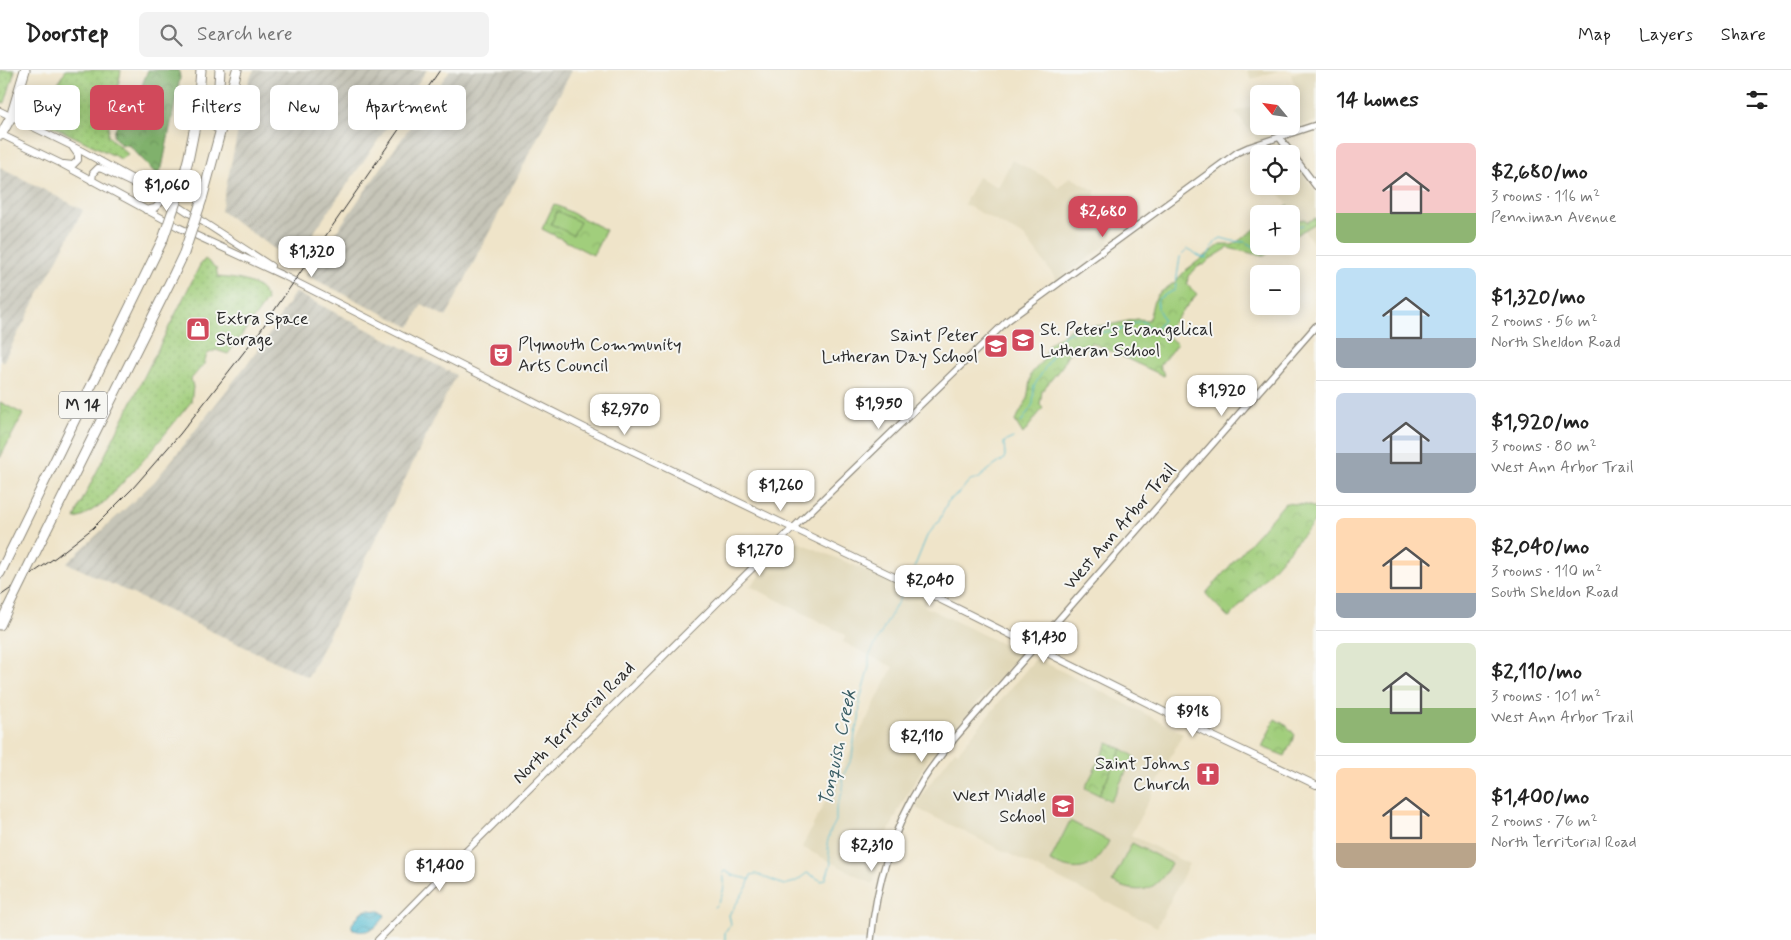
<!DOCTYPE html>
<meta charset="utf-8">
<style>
:root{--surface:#fff;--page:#f2f2f2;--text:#222;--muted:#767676;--line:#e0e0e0;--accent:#d1495b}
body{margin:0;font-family:Mynerve,sans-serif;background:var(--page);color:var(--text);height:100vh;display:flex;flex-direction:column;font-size:19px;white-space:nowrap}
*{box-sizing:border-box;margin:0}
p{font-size:16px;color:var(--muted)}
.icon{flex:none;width:28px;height:28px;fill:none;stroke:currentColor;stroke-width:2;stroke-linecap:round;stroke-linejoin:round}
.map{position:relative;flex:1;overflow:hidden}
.sheet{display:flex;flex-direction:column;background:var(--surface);width:475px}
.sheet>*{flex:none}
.hud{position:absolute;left:15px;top:15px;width:475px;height:45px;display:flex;gap:10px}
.needle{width:32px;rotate:299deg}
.controls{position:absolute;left:1250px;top:15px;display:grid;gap:10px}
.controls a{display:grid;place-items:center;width:50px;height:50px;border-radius:8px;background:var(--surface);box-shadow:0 2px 12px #0003;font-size:25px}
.price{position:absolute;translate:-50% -42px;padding:0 11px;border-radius:10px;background:#fff;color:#222;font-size:16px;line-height:32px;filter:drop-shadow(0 1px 2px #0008)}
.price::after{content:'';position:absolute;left:50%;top:30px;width:15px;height:11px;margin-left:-8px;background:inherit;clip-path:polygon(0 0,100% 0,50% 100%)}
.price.active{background:var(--accent);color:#fff}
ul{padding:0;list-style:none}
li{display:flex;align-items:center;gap:15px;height:125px;padding:0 20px}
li+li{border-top:1px solid var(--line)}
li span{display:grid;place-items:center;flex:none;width:140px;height:100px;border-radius:8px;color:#555}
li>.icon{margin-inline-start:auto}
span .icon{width:60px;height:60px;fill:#fffc;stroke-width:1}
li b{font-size:21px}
h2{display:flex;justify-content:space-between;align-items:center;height:60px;padding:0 20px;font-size:21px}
.pill{padding:0 18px;border-radius:8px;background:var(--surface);box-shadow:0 2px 12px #0003;font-size:18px;line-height:45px}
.pill.active{background:var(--accent);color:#fff}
header{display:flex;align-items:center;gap:30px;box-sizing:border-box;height:70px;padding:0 25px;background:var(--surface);border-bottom:1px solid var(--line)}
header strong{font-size:24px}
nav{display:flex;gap:28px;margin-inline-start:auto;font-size:18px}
.search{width:350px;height:45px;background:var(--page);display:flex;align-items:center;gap:12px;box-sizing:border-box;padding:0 18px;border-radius:8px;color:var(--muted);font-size:19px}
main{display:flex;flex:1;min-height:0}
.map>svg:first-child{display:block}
.built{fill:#e0d7b7}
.industrial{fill:url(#industrial-furrows)}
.grass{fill:url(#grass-dots);stroke:#667c54}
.forest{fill:url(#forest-crowns);stroke:#566e4c}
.park{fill:url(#park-crowns);stroke:#667c54}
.pitch{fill:#a1ce7c;stroke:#667c54}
.water{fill:url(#water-waves);stroke:#40747e}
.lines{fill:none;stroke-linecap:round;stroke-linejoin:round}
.stream{stroke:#55bcd2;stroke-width:1}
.tertiary-casing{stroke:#8d887a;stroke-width:8}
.secondary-casing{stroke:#8d887a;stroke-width:8}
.motorway-casing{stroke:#8d887a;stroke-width:11}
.tertiary{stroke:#fff;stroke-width:5.5}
.secondary{stroke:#fff;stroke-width:6}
.motorway{stroke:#fff;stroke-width:9}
.rail{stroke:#2b2b2b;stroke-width:1}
.motorway-bridge-casing{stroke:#8d887a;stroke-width:11;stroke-linecap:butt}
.motorway-bridge{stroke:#fff;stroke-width:9}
.labels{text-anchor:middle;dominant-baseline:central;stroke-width:4;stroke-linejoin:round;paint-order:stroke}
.shield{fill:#f6f6f2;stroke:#686867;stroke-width:1}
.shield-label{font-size:16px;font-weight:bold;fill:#2b2b2b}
.poi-label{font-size:18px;fill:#2b2b2b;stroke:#f6f6f2;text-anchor:start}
.street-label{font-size:18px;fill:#2b2b2b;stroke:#f6f6f2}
.water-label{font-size:19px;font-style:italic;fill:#3a5e65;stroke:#f6f6f2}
</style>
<header>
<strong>Doorstep</strong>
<div class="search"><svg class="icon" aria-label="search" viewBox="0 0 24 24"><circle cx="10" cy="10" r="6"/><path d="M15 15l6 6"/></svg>Search here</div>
<nav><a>Map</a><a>Layers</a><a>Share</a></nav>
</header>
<main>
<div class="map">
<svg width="1316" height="870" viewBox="0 0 1316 870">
<defs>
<pattern id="industrial-furrows" width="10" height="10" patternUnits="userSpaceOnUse" patternTransform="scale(1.25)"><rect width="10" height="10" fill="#c6c5b8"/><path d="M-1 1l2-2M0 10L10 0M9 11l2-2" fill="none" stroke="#aaa99e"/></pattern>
<pattern id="grass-dots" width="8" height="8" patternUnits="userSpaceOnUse" patternTransform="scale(1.25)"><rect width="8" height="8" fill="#a1ce7c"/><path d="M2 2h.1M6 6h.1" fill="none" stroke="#8bb16b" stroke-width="1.8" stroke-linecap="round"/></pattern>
<pattern id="forest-crowns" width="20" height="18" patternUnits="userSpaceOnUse" patternTransform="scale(1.25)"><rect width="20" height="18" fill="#80b16c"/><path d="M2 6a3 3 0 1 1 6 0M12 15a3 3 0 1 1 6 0" fill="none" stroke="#699059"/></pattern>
<pattern id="park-crowns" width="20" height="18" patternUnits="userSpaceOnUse" patternTransform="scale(1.25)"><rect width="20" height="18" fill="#a1ce7c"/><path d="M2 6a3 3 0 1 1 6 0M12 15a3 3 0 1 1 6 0" fill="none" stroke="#8bb16b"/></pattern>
<pattern id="water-waves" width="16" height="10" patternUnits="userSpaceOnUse" patternTransform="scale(1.25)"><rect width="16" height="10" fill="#55bcd2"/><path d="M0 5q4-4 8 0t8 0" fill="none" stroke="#4799ab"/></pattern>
</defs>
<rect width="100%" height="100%" fill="#f6f6f2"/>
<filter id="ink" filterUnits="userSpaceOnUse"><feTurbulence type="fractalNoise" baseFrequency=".02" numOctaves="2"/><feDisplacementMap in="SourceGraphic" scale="10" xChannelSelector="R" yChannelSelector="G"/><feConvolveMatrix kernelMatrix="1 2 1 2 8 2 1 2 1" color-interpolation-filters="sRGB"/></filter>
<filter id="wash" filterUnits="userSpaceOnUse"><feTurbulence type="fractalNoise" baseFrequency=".0096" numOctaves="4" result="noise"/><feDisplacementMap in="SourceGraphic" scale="20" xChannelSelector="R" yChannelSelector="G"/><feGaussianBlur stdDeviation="1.12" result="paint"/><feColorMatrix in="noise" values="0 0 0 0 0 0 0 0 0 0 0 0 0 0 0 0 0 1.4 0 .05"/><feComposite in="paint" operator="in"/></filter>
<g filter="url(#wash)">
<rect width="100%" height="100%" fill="#efe4c9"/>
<g class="built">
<path d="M1247,0H1280L1252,9Z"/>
<path d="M1304,0H1316V51L1291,59V33L1299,30L1291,4Z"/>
<path d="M1258,34L1259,56H1266L1270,64L1267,68L1258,71L1235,42Z"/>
<path d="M1279,72L1288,84H1268L1264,76Z"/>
<path d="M1291,88L1316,122V148L1307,152L1300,150L1273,116H1291Z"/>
<path d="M1012,90L1051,110L1058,118L1070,107L1096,121L1094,124L1099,131L1119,141L1113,162L1107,175L1057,210L1024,166L964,134L978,107L998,117Z"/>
<path d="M1316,153V177L1304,160Z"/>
<path d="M796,471L877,505L927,529L924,536L1021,583L928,689L900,737L889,761L873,814L802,777L893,597L843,572L846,565L750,516Z"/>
<path d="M1036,588L1183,663L1131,765L1189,794L1157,857L916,738L925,720L955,680L958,682Z"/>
</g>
<g class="industrial">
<path d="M254,0H427L293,192L221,141L249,9Z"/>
<path d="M450,0H572L446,247L422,234L410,257L306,205Z"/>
<path d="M0,97L83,140L3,292L0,290Z"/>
<path d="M295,222L456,305L308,607L67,493L154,412L176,385L265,271Z"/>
</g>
<g class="grass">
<path d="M0,0H15L5,33L0,32Z"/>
<path d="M66,0H121C118,22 109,44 108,66L128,84L121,89L27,44L24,40L28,29H34L44,35L53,31L57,14Z"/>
<path d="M205,189L216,198L218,207C236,209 262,210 267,230L228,284L216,280L207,284L204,294L191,309L193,317L191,332L147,386L106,431L82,447L75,449L80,435L200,195Z"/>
</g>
<path class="forest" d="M148,0H179L180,8L162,98L158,103L154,102L130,76L120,74L113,66C114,62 116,58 118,54C120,45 115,39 126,34L135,36L144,29L140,20Z"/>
<g class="park">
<path d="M554,134L606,160L593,185L542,159Z"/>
<path d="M1288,135L1300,150L1305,149L1307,152L1316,148V153L1291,168V144H1277Z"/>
<path d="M1259,156V176H1279L1264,186L1228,178L1210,189L1203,196L1201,194L1188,206L1187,215L1197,224L1164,263L1177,274L1159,296L1165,305L1164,306L1091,272L1089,277L1076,278L1067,285L1063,295L1042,321L1040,335L1043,338L1023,364L1015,351L1027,330L1031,304L1044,289L1048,275L1073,257L1109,255L1137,249L1149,250L1153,233L1158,224L1175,212L1186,200L1220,175H1233Z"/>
<path d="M0,332L23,344L0,388Z"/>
<path d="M1285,433L1306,435L1316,438V450L1231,546L1228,547L1206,524L1207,522Z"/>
<path d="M1275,649L1287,656L1295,665L1285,686L1262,677Z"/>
<path d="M1108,673L1122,679L1099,725L1085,718Z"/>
</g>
<g class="pitch">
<path d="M557,141L580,152L573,165L551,154Z"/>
<path d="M1122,679L1134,686L1111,731L1099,725Z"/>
<path d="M1070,751L1109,771C1095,800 1079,805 1050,791Z"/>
<path d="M1132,773L1171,793C1157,822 1140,826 1112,812Z"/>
</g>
<path class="water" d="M367,840L380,841L385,845C380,857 363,867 352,858V854L361,842Z"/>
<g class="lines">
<g class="stream">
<path d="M1291,157L1303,155"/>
<path d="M1057,273L1065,265L1078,259L1099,263L1122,259L1140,251L1144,252L1151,258H1157L1163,250L1158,238L1157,231L1159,228L1175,220L1180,187L1188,179C1195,181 1196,187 1206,188L1216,171L1221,168L1232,171L1245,172L1256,178L1266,176"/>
<path d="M1021,353L1033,334L1034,316L1051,288L1055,276"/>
<path d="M912,503L927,466L939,451L948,431L960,422L969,411L978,409L991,398L1003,390L1005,386L1004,372L1013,368"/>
<path d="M714,837C721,833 725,818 724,810C724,807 723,804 723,802L726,801C735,808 739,806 748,809"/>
<path d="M725,870V863L731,854L729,845L747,817L751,805L756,804L784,815L795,812L807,803L822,811L826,809L831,793L827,774L830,762L836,751V739L843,720L842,708L852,688L855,663L859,650L860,630L869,597V586L902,524"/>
</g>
</g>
</g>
<g filter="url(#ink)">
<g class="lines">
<g class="tertiary-casing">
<g id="tertiary">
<path d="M1279,67L1316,116"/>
<path d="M792,459L1007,251L1238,82L1249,77L1316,55"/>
<path d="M871,870C876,814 893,757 923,710C936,690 952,671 968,653L1316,256"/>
</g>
</g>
<g class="secondary-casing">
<g id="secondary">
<path d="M0,41L80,80L160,124L271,196"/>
<path d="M0,64L60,93L180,158L284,206L591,361L907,513L1215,667L1316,715"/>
<path d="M64,94L73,95L78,90V85L73,78"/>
<path d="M92,111L93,103L98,98L102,99L138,116L142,117"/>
<path d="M146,140L155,138L161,132L160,124"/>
<path d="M378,870L446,801L792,459"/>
</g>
</g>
<g class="motorway-casing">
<g id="motorway">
<path d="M216,57L220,0"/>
<path d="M1,65L11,47L25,0"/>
<path d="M181,117C192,79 199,40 201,0"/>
<path d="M202,129L237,0"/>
<path d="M39,475L174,204L184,183"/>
<path d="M0,503L163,169"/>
<path d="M0,555L8,538"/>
</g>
</g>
<use href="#tertiary" class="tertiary"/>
<use href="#secondary" class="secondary"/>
<use href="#motorway" class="motorway"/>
<path class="rail" d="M0,526L56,487L93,458L133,418L180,364L258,264L440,0"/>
<g class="motorway-bridge-casing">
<g id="motorway-bridge">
<path d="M163,169L181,117"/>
<path d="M184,183L202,129"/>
<path d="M8,538L39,475"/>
</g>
</g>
<use href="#motorway-bridge" class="motorway-bridge"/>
</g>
</g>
<defs>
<g id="shop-square" transform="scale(1.25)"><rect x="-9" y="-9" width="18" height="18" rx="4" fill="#d1495b" stroke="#f6f6f2"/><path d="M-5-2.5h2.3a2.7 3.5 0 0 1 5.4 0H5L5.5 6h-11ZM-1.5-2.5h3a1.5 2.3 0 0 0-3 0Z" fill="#fff"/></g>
<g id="school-square" transform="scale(1.25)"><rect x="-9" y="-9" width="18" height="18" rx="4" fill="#d1495b" stroke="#f6f6f2"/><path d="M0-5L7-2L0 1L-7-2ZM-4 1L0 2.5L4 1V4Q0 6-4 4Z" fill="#fff"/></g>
<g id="theatre-square" transform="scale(1.25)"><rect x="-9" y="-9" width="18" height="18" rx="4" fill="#d1495b" stroke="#f6f6f2"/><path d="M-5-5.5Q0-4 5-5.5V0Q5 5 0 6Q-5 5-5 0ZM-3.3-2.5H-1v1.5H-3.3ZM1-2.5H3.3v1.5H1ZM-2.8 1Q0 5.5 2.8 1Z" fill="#fff"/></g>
<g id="church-square" transform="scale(1.25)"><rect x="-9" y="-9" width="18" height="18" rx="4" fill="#d1495b" stroke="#f6f6f2"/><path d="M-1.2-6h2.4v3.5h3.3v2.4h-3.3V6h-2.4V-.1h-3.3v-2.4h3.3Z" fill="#fff"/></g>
</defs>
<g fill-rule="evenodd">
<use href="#shop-square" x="198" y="259"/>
<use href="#school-square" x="1023" y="270"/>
<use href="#school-square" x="996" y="276"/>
<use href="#theatre-square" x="501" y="285"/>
<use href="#church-square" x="1208" y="704"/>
<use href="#school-square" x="1063" y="736"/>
</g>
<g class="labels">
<rect class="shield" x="59" y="321.5" width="48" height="27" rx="4"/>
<g class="shield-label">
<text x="83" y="335">M 14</text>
</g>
<g class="poi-label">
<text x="216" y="249">Extra Space<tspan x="216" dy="21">Storage</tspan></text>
<text x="1040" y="260">St. Peter's Evangelical<tspan x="1040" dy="21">Lutheran School</tspan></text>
<text x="978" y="266" text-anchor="end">Saint Peter<tspan x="978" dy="21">Lutheran Day School</tspan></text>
<text x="518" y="275">Plymouth Community<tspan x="518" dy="21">Arts Council</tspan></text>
<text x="1190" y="694" text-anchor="end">Saint Johns<tspan x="1190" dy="21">Church</tspan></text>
<text x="1046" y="726" text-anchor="end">West Middle<tspan x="1046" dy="21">School</tspan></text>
</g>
<g class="street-label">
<text transform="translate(1120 457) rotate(-49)">West Ann Arbor Trail</text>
<text transform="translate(574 653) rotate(-45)">North Territorial Road</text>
</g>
<g class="water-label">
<text transform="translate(838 678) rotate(-78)">Tonquish Creek</text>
</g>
</g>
</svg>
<div class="controls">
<a><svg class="needle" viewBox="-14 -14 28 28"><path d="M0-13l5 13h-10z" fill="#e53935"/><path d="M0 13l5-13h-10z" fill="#767676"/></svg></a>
<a><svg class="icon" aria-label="locate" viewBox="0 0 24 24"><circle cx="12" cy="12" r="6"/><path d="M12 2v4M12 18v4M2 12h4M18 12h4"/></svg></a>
<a>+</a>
<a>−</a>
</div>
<b class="price" style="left:167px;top:142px">$1,060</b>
<b class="price active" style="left:1103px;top:168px">$2,680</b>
<b class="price" style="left:312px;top:208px">$1,320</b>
<b class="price" style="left:1222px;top:347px">$1,920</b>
<b class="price" style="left:879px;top:360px">$1,950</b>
<b class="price" style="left:625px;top:366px">$2,970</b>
<b class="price" style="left:781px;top:442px">$1,260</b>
<b class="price" style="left:760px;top:507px">$1,270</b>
<b class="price" style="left:930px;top:537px">$2,040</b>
<b class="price" style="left:1044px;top:594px">$1,430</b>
<b class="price" style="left:1193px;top:668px">$918</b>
<b class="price" style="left:922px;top:693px">$2,110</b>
<b class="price" style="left:872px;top:802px">$2,310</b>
<b class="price" style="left:440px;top:822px">$1,400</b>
<div class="hud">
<a class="pill">Buy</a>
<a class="pill active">Rent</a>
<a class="pill">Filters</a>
<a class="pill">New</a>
<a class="pill">Apartment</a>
</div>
</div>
<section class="sheet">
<h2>14 homes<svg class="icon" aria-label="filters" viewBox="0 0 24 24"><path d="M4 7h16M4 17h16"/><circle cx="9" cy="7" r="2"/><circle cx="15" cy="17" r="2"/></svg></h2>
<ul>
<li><span style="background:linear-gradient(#f6c9c9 70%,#8fb573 0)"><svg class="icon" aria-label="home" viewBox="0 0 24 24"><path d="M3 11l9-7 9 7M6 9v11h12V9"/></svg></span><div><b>$2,680/mo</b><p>3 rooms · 116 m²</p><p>Penniman Avenue</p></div></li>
<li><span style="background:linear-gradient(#bfe0f5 70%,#9aa5b1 0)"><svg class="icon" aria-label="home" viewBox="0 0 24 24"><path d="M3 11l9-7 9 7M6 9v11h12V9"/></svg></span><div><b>$1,320/mo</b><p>2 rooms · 56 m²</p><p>North Sheldon Road</p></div></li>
<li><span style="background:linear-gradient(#c9d6e8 60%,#9aa5b1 0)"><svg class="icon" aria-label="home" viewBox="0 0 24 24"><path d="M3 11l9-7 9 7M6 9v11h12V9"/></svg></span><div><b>$1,920/mo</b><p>3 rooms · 80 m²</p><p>West Ann Arbor Trail</p></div></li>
<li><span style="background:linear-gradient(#ffd9b3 75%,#9aa5b1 0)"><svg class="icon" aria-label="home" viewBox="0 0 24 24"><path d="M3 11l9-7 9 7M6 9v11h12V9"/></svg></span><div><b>$2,040/mo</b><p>3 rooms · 110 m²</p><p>South Sheldon Road</p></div></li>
<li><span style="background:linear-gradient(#dfe7d0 65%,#8fb573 0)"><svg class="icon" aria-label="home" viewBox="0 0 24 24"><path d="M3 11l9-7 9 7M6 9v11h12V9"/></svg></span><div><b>$2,110/mo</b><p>3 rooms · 101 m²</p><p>West Ann Arbor Trail</p></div></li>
<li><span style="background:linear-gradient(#ffd9b3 75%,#b9a48a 0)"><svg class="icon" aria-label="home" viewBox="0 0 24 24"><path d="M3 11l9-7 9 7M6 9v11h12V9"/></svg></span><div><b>$1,400/mo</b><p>2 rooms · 76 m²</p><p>North Territorial Road</p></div></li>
</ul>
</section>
</main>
